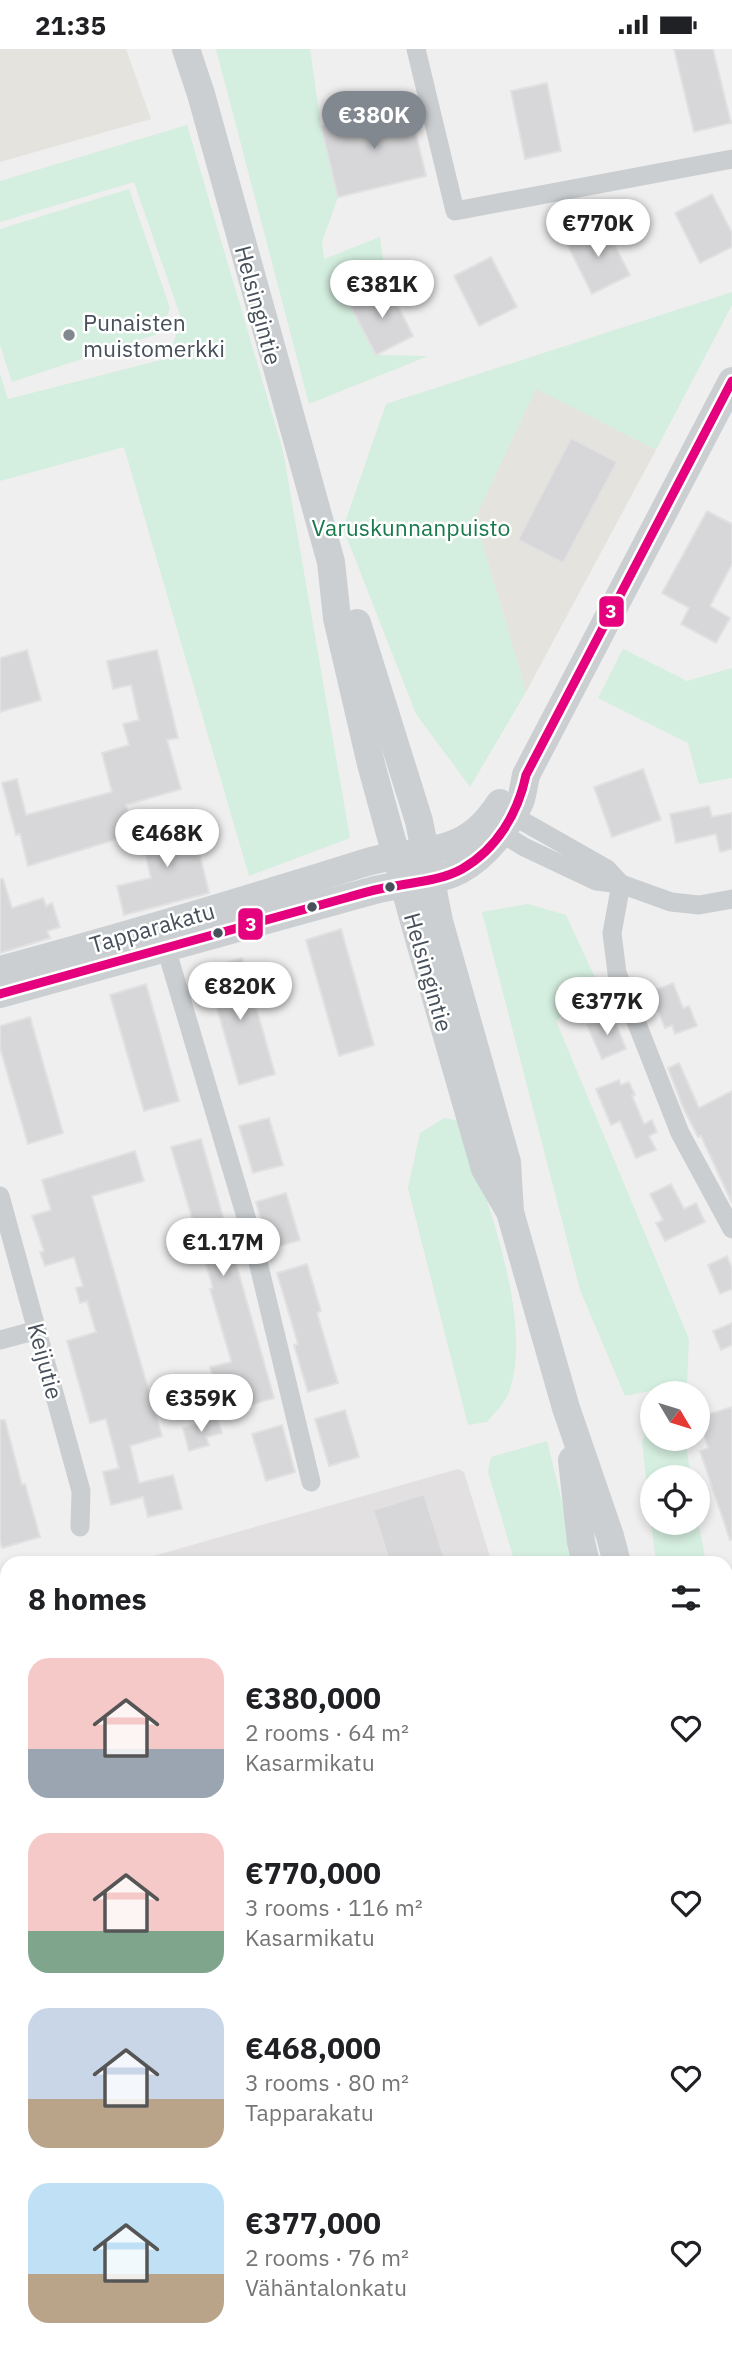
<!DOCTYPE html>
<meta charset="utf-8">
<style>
:root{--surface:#fff;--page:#f6f6f6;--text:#202124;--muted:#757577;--accent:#82888f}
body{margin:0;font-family:"IBM Plex Sans",sans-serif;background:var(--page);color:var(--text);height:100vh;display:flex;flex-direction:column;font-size:26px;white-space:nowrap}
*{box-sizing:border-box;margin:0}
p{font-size:23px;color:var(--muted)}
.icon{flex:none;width:38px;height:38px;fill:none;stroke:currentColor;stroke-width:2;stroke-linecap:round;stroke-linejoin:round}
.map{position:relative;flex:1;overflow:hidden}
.details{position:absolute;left:0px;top:1507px;width:733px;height:800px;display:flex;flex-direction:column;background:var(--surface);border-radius:21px 21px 0 0;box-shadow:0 4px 10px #0003}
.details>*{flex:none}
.needle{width:46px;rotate:128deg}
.tools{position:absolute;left:640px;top:1332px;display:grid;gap:14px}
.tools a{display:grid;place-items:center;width:70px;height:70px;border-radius:50%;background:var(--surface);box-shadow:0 4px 10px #0003;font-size:35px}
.price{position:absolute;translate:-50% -60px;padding:0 16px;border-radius:24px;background:#fff;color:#222;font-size:23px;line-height:46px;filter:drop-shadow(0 2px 4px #0008)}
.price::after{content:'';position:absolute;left:50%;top:42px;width:21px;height:16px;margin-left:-10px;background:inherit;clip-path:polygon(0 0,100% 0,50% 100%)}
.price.active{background:var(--accent);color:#fff}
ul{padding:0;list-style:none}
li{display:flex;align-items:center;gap:21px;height:175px;padding:0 28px}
li span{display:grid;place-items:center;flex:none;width:196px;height:140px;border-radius:21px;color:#555}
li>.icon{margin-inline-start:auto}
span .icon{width:84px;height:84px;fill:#fffc;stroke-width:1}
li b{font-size:30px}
h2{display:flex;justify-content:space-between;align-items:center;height:84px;padding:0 28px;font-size:30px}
.status{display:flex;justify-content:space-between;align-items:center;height:49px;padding:0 35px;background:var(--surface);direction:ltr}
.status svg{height:19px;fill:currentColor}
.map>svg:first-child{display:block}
.commercial{fill:#e4e3dd}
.education{fill:#e2e0e1}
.green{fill:#d4eedf}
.building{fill:#d7d7d9;stroke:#e1e1e2;stroke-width:2}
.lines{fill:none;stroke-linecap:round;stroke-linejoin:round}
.street{stroke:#cbced0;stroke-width:19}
.secondary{stroke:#cccfd1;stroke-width:28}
.bus-1-casing{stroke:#fff;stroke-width:14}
.bus-1{stroke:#e5007d;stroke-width:9}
.poi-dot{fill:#82888f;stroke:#fff;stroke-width:2.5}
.bus-dot{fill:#47505b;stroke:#fff;stroke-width:2.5}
.labels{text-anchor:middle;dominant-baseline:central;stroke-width:5;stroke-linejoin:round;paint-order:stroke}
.street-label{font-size:23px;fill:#47505b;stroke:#fff}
.poi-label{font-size:23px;fill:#47505b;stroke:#fff;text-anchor:start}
.park-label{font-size:23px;fill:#1a7a4e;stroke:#fff}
.line-badge{stroke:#fff;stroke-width:2.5}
.badge-label{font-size:19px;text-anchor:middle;font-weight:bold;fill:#fff}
</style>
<div class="status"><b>21:35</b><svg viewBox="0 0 49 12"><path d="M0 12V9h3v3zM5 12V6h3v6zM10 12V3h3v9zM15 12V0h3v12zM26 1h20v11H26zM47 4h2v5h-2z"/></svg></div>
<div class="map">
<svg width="732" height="2305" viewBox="0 0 732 2305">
<rect width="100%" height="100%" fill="#f0efef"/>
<g class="commercial">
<path d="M0,0H126L151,70L0,113Z"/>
<path d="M536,339L656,401L526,643L475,469Z"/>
</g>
<path class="education" d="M458,1420L464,1423L492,1514H116L130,1510L136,1512Z"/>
<g class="green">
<path d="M216,0H310L321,77L338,148L322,193L324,210L380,188L384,216L350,256L376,306L428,307L309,355Z"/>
<path d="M187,76L283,402L350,789L249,827L124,398L0,432V325L8,350L169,309L181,269L134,133L0,173V132Z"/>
<path d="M129,140L170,259L161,284L12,333L0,296V180Z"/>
<path d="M732,243V256L656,401L536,340L475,469L526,643L470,738L416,665L343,479L386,355Z"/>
<path d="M623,600L687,632L732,619V729L699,735L688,694L598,649Z"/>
<path d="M528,855L566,866L596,931L556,972L689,1290L687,1335L625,1347L580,1241L482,863Z"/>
<path d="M444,1069L461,1072C483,1143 535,1270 509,1343C506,1353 494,1364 487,1373L468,1376L408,1139L420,1084Z"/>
<path d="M647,1378H653V1390H685L691,1428H653V1474L698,1472L706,1514H656L642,1393Z"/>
<path d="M547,1392L577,1514H515L488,1423L491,1408Z"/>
<path d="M7,1545V1966L0,1955V1547Z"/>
<path d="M732,1659V1825L726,1803V1663Z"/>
</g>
<g class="building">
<path d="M674,0H713L731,74L694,83Z"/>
<path d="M547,34L561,102L525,110L511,42Z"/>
<path d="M409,56L426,127L338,148L321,77Z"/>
<path d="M712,145L732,184V198L700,214L675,164Z"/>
<path d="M604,175L630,226L592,245L567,195Z"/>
<path d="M491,208L517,258L479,277L454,227Z"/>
<path d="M388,237L413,287L376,306L350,256Z"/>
<path d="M571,389L617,413L563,514L518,491Z"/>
<path d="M707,462L732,475V515L710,557L730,569L716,594L681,575L689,559L662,544Z"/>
<path d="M27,601L41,651L0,663V609Z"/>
<path d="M157,601L178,689L167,691L181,740L126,756L134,785L28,817L20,785L16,786L2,734L17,730L26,766L112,743L102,704L129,696L123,675L139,671L131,636L113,640L107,612Z"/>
<path d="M643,720L661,771L612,788L594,738Z"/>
<path d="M709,757L712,768L732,764V800L720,803L716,785L676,794L670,765Z"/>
<path d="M191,769L209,844L124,866L117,837L151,829L140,782Z"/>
<path d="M0,830H3L12,859L43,849L46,857L52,854L60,878L47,882L50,889L0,904Z"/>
<path d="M341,880L374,996L339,1007L306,891Z"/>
<path d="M242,909L275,1025L239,1036L206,920Z"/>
<path d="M673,934L683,959L689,957L697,977L675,985L672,976L665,979L651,943Z"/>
<path d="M146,935L179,1052L144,1062L110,946Z"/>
<path d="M612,965L626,1000L602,1010L587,976Z"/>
<path d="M30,968L63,1084L28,1095L0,999V977Z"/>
<path d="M679,1014L699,1059L732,1042V1154L701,1087L698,1088L683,1058L668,1019Z"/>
<path d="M619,1031L621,1036L629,1033L635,1046L632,1047L644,1075L652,1071L657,1083L649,1087L656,1101L636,1109L620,1072L611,1076L596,1040Z"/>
<path d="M269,1069L283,1116L253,1124L239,1077Z"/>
<path d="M201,1090L274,1349L244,1358L235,1327L214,1333L210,1318L231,1313V1311L210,1240L213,1239L171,1098Z"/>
<path d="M135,1102L144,1132L92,1147L162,1387L130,1397L139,1434L173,1426L182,1460L148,1468L143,1448L111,1456L103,1423L119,1419L106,1370L90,1374L67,1292L96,1283L87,1252L80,1254L76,1239L83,1237L74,1208L45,1217L40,1203L44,1202L32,1167L51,1161L42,1131Z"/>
<path d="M671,1135L684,1160L696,1154L705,1173L665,1192L656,1174L663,1171L650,1145Z"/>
<path d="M286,1144L300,1191L270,1200L256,1153Z"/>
<path d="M727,1207L732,1219V1240L720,1245L708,1216Z"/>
<path d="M307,1215L321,1262L317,1264L338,1334L308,1343L294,1296L298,1295L277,1224Z"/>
<path d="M732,1274V1296L721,1301L713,1282Z"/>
<path d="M732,1358V1490L730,1491L700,1402L708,1399L699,1368Z"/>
<path d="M345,1361L359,1408L329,1417L315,1370Z"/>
<path d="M217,1369L222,1384L206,1388L209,1396L189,1402L183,1379Z"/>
<path d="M0,1371H5L22,1436L25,1435L40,1488L2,1499L0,1491Z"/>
<path d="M282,1376L295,1423L266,1432L252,1385Z"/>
<path d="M424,1445L446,1514H390L373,1461Z"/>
</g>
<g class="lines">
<g class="street">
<path d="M416,0L455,162L732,110"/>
<path d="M621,835L607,820L512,766L492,765L500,783L524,798L596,832L621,835L671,853L699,856L732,850"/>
<path d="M621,835L612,884L617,924L680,1084L732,1180"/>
<path d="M163,889L252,1188L311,1433"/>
<path d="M0,1147L81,1442L80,1478"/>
<path d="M0,1291L37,1281"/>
<path d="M726,1636L732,1632"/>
<path d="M330,2300L333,2305"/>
<path d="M617,2305L623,2300"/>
</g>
<g class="secondary">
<path d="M186,0L201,45L331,513L337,569L371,715L414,872L485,1120L510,1163"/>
<path d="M357,574L419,772L439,872L507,1113L510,1163L566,1359L610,1487L617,1514"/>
<path d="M0,921C122,888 243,852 364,814C395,804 428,806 458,793C477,785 489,770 500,754"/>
<path d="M0,945L375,841C402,834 435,834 460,821C485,808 508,778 520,753C523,745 524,735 526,726L732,332"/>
<path d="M572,1411L581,1493L586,1514"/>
<path d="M726,1918L732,1936"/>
<path d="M726,1973L732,1983"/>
</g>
<g class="bus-1-casing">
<path id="bus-1" d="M0,945C116,913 233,880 349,848C363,844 376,840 390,838C414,833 440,832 462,820C497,800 518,764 526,726L732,332"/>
</g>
<use href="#bus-1" class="bus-1"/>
</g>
<circle class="poi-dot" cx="69" cy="286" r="7"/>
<g class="bus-dot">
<circle cx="390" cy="838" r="6"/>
<circle cx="312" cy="858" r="6"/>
<circle cx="218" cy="884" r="6"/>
</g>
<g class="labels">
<g class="street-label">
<text transform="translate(259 256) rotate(75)">Helsingintie</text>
<text transform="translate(152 878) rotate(-16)">Tapparakatu</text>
<text transform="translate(429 923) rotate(74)">Helsingintie</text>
<text transform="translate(46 1312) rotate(75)">Keijutie</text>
</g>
<g class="poi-label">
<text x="83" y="273">Punaisten<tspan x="83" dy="26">muistomerkki</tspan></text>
</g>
<g class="park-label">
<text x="411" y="478">Varuskunnanpuisto</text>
</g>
</g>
<g class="line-badge">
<rect x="598" y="546" width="27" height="33" rx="7" fill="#e5007d"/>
<rect x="237" y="858" width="27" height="34" rx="7" fill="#e5007d"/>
</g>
<g class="badge-label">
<text x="611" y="569">3</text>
<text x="251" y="882">3</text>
</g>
</svg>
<div class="tools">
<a><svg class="needle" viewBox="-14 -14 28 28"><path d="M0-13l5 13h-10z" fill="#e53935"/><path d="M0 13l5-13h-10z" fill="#757577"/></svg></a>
<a><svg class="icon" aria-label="locate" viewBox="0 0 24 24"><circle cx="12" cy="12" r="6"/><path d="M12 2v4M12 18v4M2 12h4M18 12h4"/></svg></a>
</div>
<b class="price active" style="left:374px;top:102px">€380K</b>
<b class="price" style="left:598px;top:210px">€770K</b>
<b class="price" style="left:382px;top:271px">€381K</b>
<b class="price" style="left:167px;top:820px">€468K</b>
<b class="price" style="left:240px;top:973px">€820K</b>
<b class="price" style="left:607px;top:988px">€377K</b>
<b class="price" style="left:223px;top:1229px">€1.17M</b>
<b class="price" style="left:201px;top:1385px">€359K</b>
<section class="details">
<h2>8 homes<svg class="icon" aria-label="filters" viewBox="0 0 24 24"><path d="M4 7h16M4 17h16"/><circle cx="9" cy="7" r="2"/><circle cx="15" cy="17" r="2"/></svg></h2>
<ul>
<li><span style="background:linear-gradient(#f6c9c9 65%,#9aa5b1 0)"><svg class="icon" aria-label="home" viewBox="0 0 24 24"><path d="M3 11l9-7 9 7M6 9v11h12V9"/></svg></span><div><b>€380,000</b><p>2 rooms · 64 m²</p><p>Kasarmikatu</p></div><svg class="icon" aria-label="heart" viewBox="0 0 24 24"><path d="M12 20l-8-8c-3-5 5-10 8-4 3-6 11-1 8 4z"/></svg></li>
<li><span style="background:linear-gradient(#f6c9c9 70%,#7fa58c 0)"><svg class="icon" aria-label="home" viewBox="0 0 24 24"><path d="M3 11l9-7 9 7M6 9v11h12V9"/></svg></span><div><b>€770,000</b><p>3 rooms · 116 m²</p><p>Kasarmikatu</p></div><svg class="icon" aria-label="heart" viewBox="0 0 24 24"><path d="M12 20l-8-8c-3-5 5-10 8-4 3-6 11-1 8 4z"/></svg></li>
<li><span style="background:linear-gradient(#c9d6e8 65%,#b9a48a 0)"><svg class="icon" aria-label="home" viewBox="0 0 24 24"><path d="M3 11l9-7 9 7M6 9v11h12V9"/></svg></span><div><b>€468,000</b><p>3 rooms · 80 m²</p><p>Tapparakatu</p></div><svg class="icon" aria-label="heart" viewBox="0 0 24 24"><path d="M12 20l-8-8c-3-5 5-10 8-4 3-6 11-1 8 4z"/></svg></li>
<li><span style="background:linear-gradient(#bfe0f5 65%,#b9a48a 0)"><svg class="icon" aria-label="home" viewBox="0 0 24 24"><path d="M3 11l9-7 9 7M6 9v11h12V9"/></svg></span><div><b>€377,000</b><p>2 rooms · 76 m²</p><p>Vähäntalonkatu</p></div><svg class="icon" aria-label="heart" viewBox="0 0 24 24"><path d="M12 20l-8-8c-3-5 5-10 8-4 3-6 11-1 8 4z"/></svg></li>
</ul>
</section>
</div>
